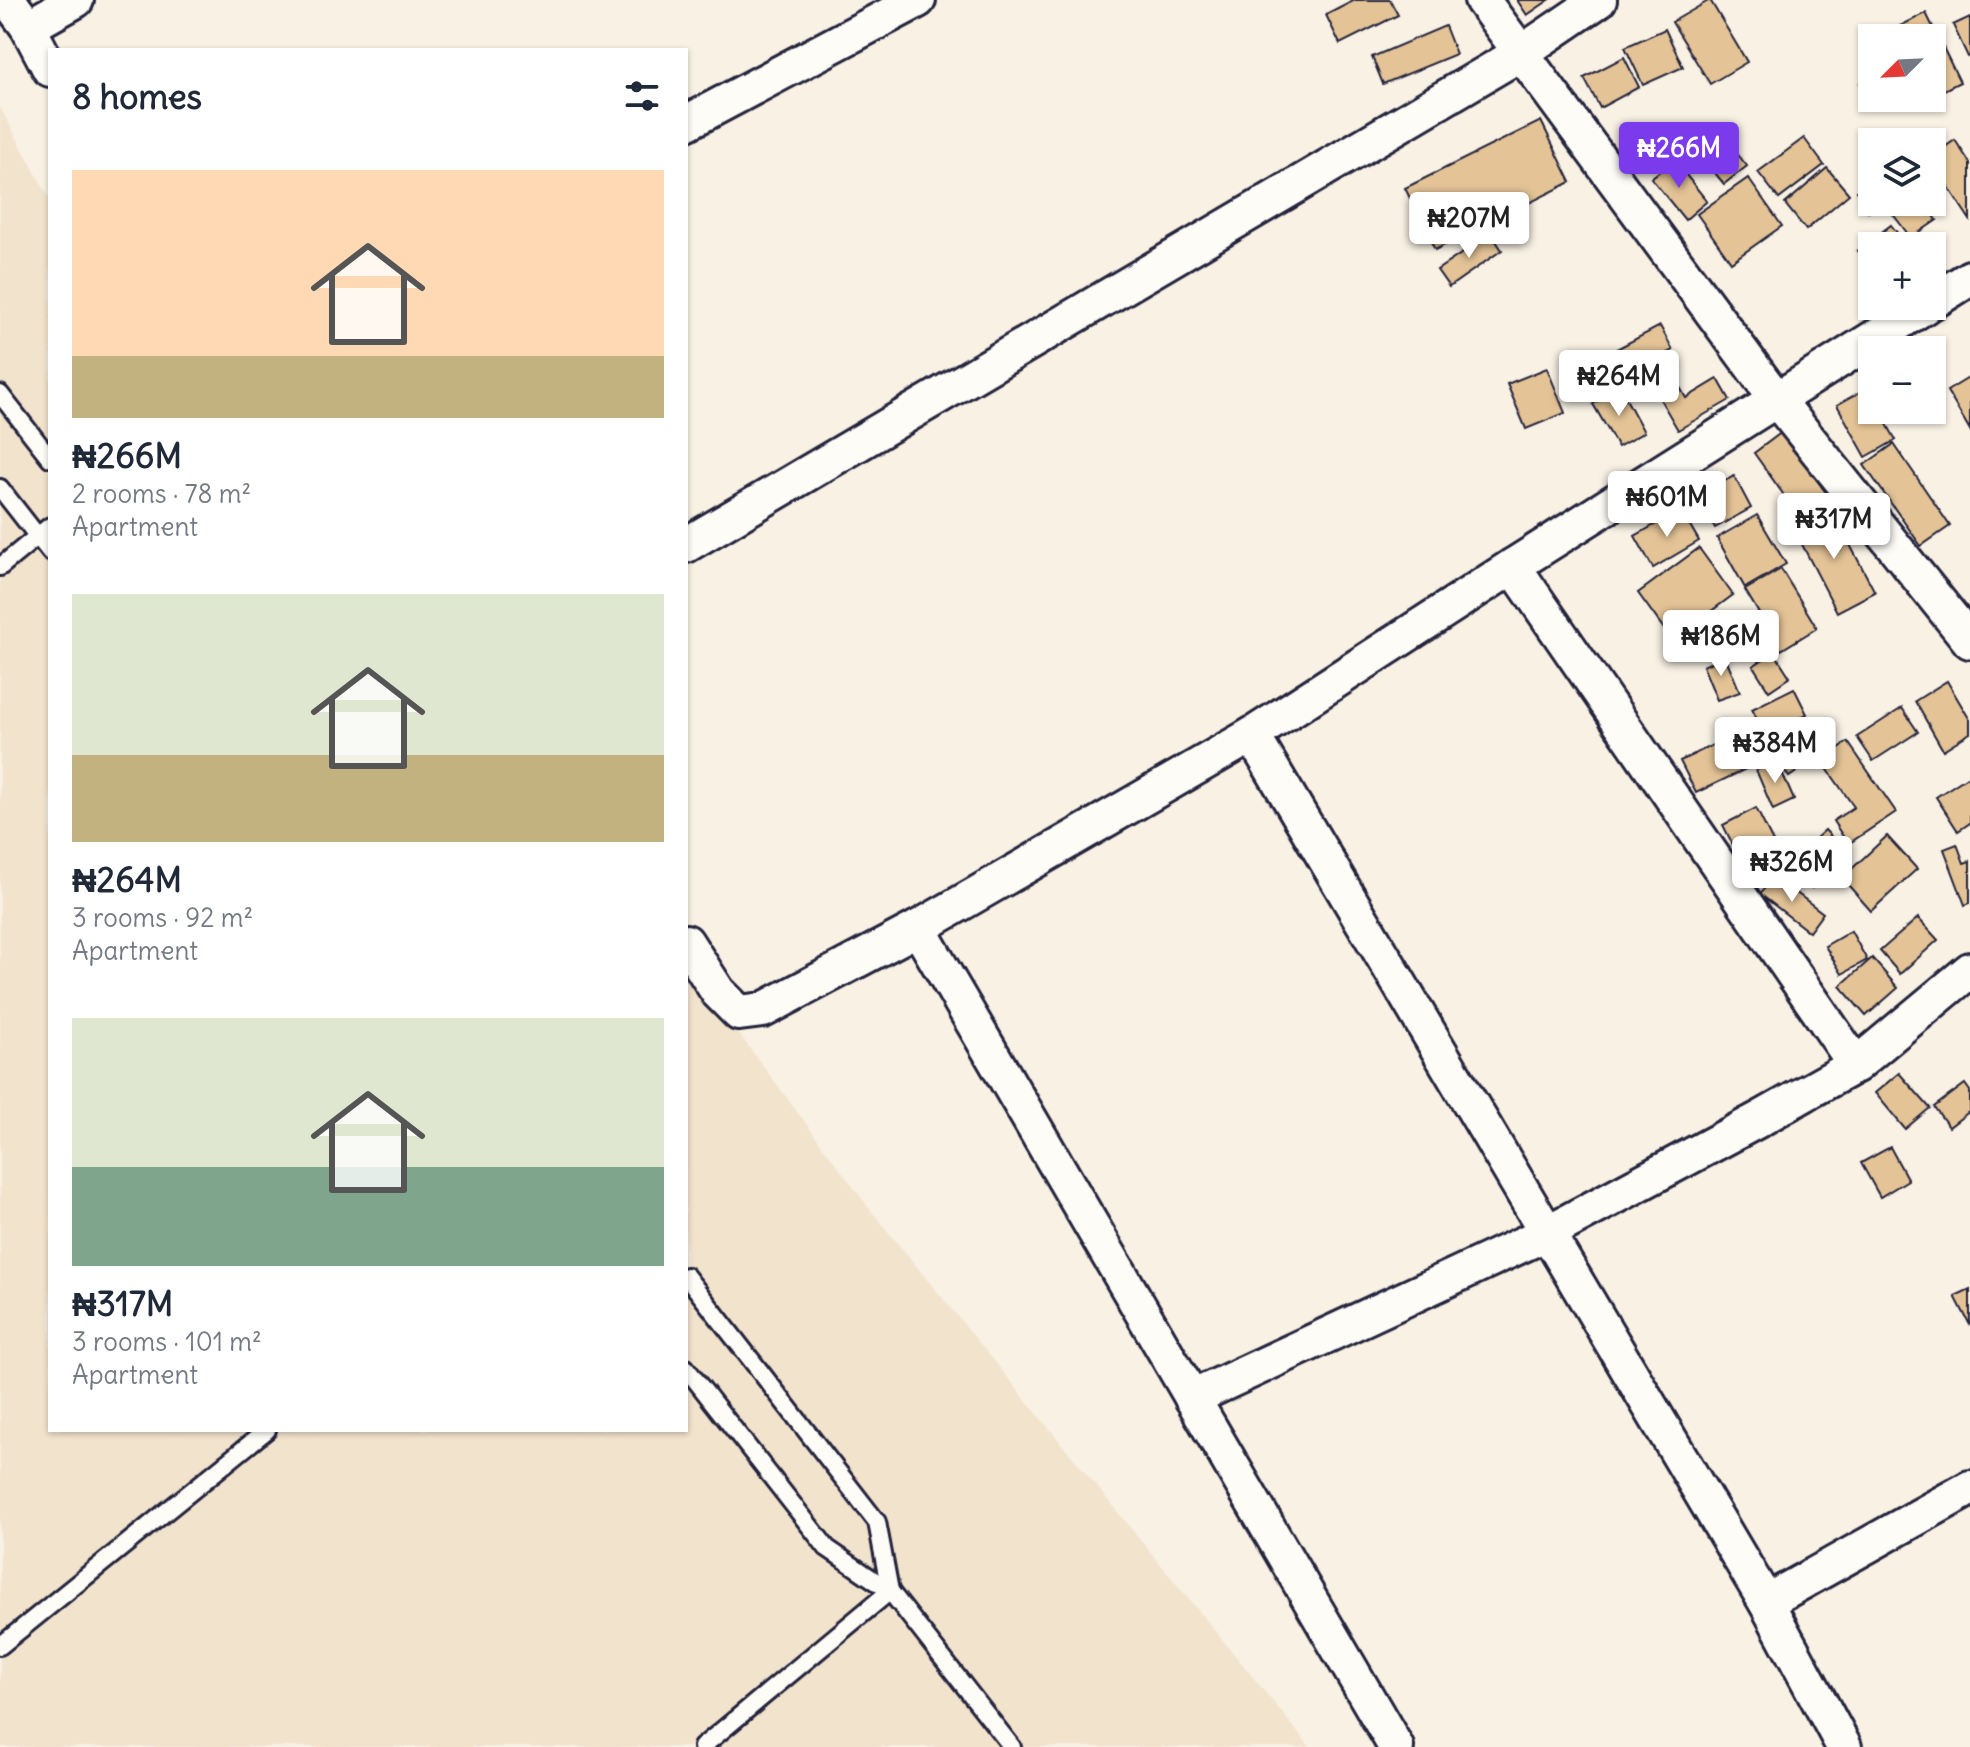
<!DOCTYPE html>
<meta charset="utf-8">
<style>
:root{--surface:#fff;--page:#f6f6f7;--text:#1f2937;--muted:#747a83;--accent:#7c3aed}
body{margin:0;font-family:Delius,sans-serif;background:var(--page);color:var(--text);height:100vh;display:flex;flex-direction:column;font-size:30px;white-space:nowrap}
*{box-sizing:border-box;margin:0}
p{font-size:26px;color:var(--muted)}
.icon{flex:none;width:44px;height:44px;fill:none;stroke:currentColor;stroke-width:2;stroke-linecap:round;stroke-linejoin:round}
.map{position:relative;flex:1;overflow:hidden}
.side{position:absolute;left:48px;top:48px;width:640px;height:1384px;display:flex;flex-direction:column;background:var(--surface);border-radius:0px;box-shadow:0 2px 6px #0004}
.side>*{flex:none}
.needle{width:52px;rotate:246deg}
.controls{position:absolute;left:1858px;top:24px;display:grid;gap:16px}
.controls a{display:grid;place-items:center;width:88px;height:88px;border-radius:0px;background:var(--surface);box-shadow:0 2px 6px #0004;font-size:40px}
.price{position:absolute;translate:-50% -68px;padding:0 18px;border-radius:8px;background:#fff;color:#222;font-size:26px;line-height:52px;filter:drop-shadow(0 2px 4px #0008)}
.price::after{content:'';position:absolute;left:50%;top:48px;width:24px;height:18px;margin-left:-12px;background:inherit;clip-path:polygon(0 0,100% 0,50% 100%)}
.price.selected{background:var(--accent);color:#fff}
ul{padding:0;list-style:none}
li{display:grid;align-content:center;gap:16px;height:424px;padding:0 24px}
li span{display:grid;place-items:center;height:248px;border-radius:0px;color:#555}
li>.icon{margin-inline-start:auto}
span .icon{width:144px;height:144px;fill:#fffc;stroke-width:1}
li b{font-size:34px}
h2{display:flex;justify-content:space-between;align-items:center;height:96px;padding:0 24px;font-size:34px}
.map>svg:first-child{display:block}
.built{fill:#f2e3cd}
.building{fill:#e4c396;stroke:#22223b;stroke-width:2}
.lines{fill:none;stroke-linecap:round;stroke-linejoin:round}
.service-casing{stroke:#22223b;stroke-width:22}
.minor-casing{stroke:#22223b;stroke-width:40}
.service{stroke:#fdfcf7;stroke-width:16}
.minor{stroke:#fdfcf7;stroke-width:34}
</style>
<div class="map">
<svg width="1970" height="1747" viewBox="0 0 1970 1747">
<rect width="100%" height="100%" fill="#f8f1e4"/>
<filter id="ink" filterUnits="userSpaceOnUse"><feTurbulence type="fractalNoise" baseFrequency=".0125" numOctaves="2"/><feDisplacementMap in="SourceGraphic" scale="16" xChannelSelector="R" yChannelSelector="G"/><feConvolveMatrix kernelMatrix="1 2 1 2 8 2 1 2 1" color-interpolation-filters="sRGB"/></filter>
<g filter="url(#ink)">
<path class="built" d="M0,107L50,200V1430H686V963L872,1212L1310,1747H0Z"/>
<g class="building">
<path d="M1355,0H1390L1398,15L1340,44L1326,15Z"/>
<path d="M1517,0H1549L1527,15Z"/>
<path d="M1710,0L1747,62L1710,84L1672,22Z"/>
<path d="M1926,13L1960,82L1932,96V38H1891L1888,32Z"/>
<path d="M1970,17V56L1968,57L1953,25Z"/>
<path d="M1445,26L1456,54L1383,84L1372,57Z"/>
<path d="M1665,29L1683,67L1643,85L1625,47Z"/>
<path d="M1624,57L1639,87L1600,108L1584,78Z"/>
<path d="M1872,78V98H1882L1870,103L1860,83Z"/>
<path d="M1541,121L1571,182L1435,250L1405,188Z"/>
<path d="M1716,127L1747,166L1724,184L1692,145Z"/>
<path d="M1804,138L1824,165L1779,199L1758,172Z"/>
<path d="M1955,140L1970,163V220L1932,162V156Z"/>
<path d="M1674,160L1707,201L1685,220L1651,178Z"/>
<path d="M1827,168L1849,194L1806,230L1785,204Z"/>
<path d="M1748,178L1782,226L1731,262L1697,214Z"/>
<path d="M1872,184V202H1888L1868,212L1857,191Z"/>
<path d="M1890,202H1924L1937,220L1911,238L1886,205Z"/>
<path d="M1891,225L1906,244L1904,246H1872V270L1857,251Z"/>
<path d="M1491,234L1502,250L1449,287L1437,270Z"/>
<path d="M1660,326L1673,350L1586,396L1573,372Z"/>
<path d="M1665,361L1686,398L1718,379L1730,400L1678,430L1645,373Z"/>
<path d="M1547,368L1565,413L1526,429L1507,384Z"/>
<path d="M1970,377V430L1947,391Z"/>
<path d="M1620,388L1644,432L1618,447L1593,404Z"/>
<path d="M1867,388L1872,397V410H1879L1896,440L1866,457L1837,405Z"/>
<path d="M1782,432L1832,501L1803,522L1754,453Z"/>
<path d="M1894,444L1950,526L1921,546L1864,465Z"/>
<path d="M1734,476L1751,508L1715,528L1697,495Z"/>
<path d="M1831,509L1875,592L1837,612L1794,529Z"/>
<path d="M1681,510L1699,541L1653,568L1635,536Z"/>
<path d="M1757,515L1786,564L1745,588L1717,538Z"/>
<path d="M1699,548L1733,595L1672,640L1638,593Z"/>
<path d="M1781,569L1817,628L1781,650L1745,590Z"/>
<path d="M1774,652L1790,677L1769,691L1753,666Z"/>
<path d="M1725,656L1740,692L1717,700L1703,666Z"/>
<path d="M1947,681L1970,720V733L1943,750L1915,701Z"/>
<path d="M1794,688L1807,714L1765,736L1752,709Z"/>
<path d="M1902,708L1918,732L1873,761L1857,737Z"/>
<path d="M1818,722L1835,746L1789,777L1773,754Z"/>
<path d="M1735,734L1750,767L1696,793L1680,761Z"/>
<path d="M1848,742L1896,812L1848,844L1833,821L1854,807L1821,760Z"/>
<path d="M1777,761L1794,800L1773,810L1756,770Z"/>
<path d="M1970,775V823L1958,831L1936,797Z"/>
<path d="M1756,808L1775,846L1742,863L1723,825Z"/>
<path d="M1825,830L1848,855L1812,888L1789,863Z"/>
<path d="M1887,836L1917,869L1871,911L1842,878Z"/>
<path d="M1957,844L1964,863L1970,861V903L1965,905L1944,849Z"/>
<path d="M1774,876L1823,913L1809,932L1760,894Z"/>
<path d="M1918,918L1938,940L1900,974L1880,951Z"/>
<path d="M1851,931L1867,960L1842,974L1825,946Z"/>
<path d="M1872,958L1898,988L1866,1016L1840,986Z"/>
<path d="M1899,1073L1930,1108L1905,1129L1875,1093Z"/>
<path d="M1965,1084L1970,1091V1111L1949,1127L1934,1107Z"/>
<path d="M1890,1147L1908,1180L1880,1197L1861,1163Z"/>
<path d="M1970,1289V1325L1955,1296Z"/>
</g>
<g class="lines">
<g class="service-casing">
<g id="service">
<path d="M0,394L50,458"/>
<path d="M0,488L50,552"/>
<path d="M0,567L50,526"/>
<path d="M686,1276L877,1522L890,1591"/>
<path d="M686,1368L827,1548L890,1591L1012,1747"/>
<path d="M0,1646L267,1430"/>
<path d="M702,1747L890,1591"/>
</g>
</g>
<g class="minor-casing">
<g id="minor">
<path d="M8,0L28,27L50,69"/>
<path d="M1482,0L1777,400L1970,641"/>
<path d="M28,27L76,0"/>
<path d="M686,123L918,0"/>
<path d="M1932,302L1970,278"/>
<path d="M686,545L1521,53L1599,0"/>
<path d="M1513,566L1856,1065"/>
<path d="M1252,735L1766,1602L1844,1747"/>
<path d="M918,928L1396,1747"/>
<path d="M686,942L718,992L739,1013L763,1010L918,928L1252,735L1513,566L1925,306"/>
<path d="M1192,1398L1547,1233L1758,1120L1856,1065L1970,970"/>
<path d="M1766,1602L1970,1488"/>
</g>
</g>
<use href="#service" class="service"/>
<use href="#minor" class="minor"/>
</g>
</g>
</svg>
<div class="controls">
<a><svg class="needle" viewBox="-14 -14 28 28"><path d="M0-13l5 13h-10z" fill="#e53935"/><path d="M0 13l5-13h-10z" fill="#747a83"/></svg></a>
<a><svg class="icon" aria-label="layers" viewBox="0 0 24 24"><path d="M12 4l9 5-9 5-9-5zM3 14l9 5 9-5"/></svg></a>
<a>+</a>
<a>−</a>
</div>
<b class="price selected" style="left:1679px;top:190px">₦266M</b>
<b class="price" style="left:1469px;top:260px">₦207M</b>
<b class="price" style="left:1619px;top:418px">₦264M</b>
<b class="price" style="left:1667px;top:539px">₦601M</b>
<b class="price" style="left:1834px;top:561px">₦317M</b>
<b class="price" style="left:1721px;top:678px">₦186M</b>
<b class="price" style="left:1775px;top:785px">₦384M</b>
<b class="price" style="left:1792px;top:904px">₦326M</b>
<section class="side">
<h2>8 homes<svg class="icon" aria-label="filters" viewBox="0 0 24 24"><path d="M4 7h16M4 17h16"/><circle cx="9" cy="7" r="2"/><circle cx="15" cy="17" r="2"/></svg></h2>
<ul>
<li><span style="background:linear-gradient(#ffd9b3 75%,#c2b280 0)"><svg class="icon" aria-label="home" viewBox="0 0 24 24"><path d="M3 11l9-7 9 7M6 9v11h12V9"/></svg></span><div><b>₦266M</b><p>2 rooms · 78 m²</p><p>Apartment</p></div></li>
<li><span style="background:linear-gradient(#dfe7d0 65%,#c2b280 0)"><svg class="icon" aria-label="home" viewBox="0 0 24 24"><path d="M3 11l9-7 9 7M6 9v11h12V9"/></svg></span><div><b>₦264M</b><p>3 rooms · 92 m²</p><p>Apartment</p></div></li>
<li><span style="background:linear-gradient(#dfe7d0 60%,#7fa58c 0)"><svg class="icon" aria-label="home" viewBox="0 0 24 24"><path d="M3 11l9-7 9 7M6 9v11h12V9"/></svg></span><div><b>₦317M</b><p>3 rooms · 101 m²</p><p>Apartment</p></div></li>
</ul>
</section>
</div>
